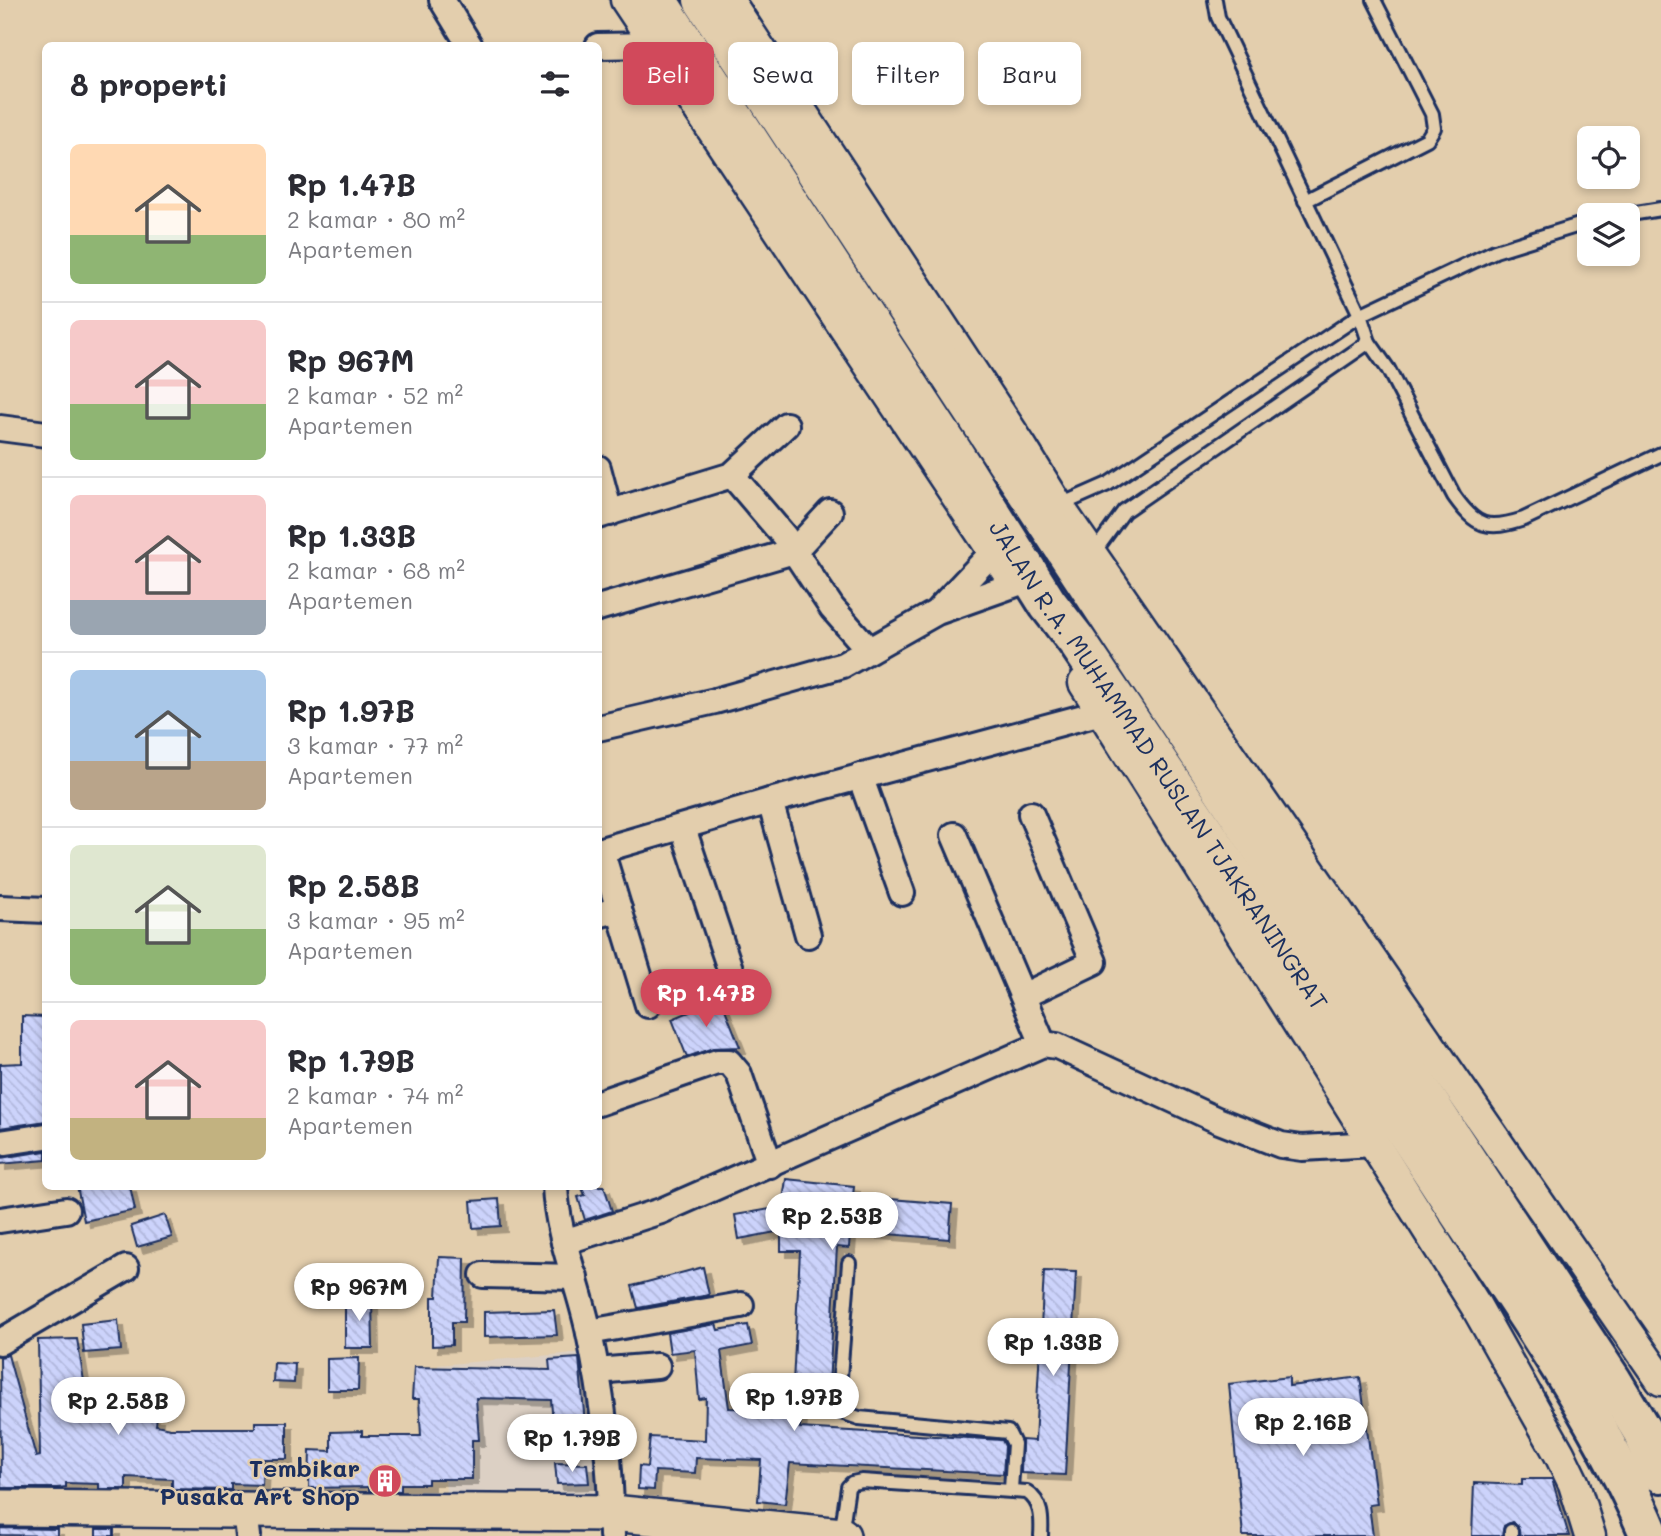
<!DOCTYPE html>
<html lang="id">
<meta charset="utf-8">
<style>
:root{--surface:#fff;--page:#f7f7f7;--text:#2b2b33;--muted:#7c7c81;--line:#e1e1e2;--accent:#d1495b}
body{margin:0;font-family:Mali,sans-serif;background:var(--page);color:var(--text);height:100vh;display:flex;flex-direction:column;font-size:26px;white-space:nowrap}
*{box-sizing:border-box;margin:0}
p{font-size:23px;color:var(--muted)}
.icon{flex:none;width:38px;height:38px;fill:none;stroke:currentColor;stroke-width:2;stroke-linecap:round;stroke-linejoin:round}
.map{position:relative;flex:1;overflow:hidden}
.side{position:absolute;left:42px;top:42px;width:560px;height:1148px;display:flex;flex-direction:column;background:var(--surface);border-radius:10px;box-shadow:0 4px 10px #0003}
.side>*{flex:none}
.banner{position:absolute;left:623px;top:42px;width:665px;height:63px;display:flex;gap:14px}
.controls{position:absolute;left:1577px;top:126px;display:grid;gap:14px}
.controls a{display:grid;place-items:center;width:63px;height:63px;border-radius:10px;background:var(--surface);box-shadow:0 4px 10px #0003;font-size:35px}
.price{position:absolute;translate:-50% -60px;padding:0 16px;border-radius:24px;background:#fff;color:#222;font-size:23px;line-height:46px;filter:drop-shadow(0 2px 4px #0008)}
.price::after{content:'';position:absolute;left:50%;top:42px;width:21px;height:16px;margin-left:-10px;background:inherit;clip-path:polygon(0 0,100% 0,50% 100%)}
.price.current{background:var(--accent);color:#fff}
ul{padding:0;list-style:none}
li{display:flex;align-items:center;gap:21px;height:175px;padding:0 28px}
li+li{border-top:2px solid var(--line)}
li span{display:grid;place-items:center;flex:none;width:196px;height:140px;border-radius:10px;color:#555}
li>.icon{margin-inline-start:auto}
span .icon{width:84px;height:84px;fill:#fffc;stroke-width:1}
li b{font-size:30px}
h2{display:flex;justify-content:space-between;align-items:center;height:84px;padding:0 28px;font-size:30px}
.pill{padding:0 24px;border-radius:10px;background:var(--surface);box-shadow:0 4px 10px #0003;font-size:24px;line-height:63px}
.pill.current{background:var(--accent);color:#fff}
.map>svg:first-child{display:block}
.built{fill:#dcd0c4}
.building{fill:url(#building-back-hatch);stroke:#1b2f5e;stroke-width:2;filter:url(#shadow)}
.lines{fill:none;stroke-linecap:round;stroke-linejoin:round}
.service-casing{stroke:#1b2f5e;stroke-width:18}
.minor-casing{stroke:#1b2f5e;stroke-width:30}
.tertiary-casing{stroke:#1b2f5e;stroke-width:35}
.secondary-casing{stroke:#1b2f5e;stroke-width:40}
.trunk-casing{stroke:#1b2f5e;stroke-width:44}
.service{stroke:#e3cead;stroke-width:12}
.minor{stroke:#e3cead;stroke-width:24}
.tertiary{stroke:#e3cead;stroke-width:30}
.secondary{stroke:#e3cead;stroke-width:35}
.trunk{stroke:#e3cead;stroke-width:38}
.labels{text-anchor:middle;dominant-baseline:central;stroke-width:5;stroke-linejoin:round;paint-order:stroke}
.street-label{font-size:24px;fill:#1b2f5e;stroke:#e3cead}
.poi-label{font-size:24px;font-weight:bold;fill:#1b2f5e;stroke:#e3cead;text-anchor:end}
</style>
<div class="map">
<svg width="1661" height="1536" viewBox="0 0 1661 1536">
<defs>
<pattern id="building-back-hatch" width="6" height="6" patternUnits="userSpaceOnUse" patternTransform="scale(1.75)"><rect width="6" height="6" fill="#ccd3fb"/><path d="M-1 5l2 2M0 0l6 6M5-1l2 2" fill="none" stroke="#afb5da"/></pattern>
<filter id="shadow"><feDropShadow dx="6" dy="6" stdDeviation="0" flood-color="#0004"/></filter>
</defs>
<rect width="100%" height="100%" fill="#e3cead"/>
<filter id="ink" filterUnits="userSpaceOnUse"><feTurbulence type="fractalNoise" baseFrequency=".0143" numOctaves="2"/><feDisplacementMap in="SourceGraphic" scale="14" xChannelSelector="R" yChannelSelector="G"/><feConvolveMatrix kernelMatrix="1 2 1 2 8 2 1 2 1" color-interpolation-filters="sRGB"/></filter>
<g filter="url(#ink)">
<path class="built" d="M586,1352L604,1499L446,1495L438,1365Z"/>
<g class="building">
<path d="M721,999L740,1047L713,1048L687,1057L672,1019Z"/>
<path d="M22,1016L46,1017V1121L0,1128V1064L22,1063Z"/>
<path d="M46,1151V1160L0,1164V1158Z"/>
<path d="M786,1179L854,1186L853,1196L952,1204L949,1239L850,1231L849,1248L837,1247L829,1385L793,1383L800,1251H781V1231L739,1239L735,1215L782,1207Z"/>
<path d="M77,1186H130L135,1210L84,1221Z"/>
<path d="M581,1186H604L612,1211L585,1220L578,1197L585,1195Z"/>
<path d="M499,1199L501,1226L473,1228L471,1201Z"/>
<path d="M165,1215L172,1237L137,1247L131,1226Z"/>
<path d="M439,1257L465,1258L464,1322H452V1345L432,1346V1297H437Z"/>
<path d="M703,1267L709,1295L638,1308L632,1286Z"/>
<path d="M1044,1271L1076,1272L1065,1475L1021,1473L1022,1440L1035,1441Z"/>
<path d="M345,1297H372L373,1348H345Z"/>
<path d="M554,1310L557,1335L484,1337V1312Z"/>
<path d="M118,1320L121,1350L84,1353L81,1324Z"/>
<path d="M716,1324L718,1330L748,1325L752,1345L721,1351L729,1408L782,1410L783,1400L802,1402L800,1428L1002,1440L1005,1446L1003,1474L790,1463L785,1504L758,1501L761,1460L696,1458L695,1473L655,1471L654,1490L638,1489L639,1466L647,1467L650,1437L705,1440L706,1398L699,1399L695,1350L670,1353L667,1333Z"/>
<path d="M77,1339L85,1387L116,1388V1406H123V1415L157,1416L156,1425L170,1428H255V1422H287V1459H263L262,1485L231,1484V1490L172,1489V1479L126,1477V1489H99V1484L66,1483V1487L58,1488H1L0,1357L8,1355L36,1457L40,1456L38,1340Z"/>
<path d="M359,1358L358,1390H327V1359Z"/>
<path d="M579,1358L586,1435H554L551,1400L476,1398L479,1440H472V1479H428V1484H401V1491H369V1487L309,1488L310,1450L331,1451V1432L362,1431V1436H421L419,1399H412L414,1367L550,1370L549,1360Z"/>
<path d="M274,1363L295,1364L294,1383L273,1382Z"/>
<path d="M1289,1377V1386L1360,1377L1377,1504L1369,1505L1373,1536H1243L1229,1384Z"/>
<path d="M555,1463L587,1464L589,1483L557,1484Z"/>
<path d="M1522,1479H1552L1569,1536H1520L1518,1526L1512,1522L1504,1526L1502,1536H1472L1474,1483L1522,1485Z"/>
<path d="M0,1528L57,1529V1536L0,1535Z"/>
<rect x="96" y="1529" width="18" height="7"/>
</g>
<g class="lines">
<g class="service-casing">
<g id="service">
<path d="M1215,0L1218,17L1360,315L1495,251L1589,222"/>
<path d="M1305,201L1427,139L1434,128L1432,114L1374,0"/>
<path d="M1624,215L1661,209"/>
<path d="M1058,506L1108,484L1360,315L1369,342L1388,369L1454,496C1476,527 1487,531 1524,519L1661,454"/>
<path d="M1092,555L1124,511L1369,342"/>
<path d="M849,1263L838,1402L841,1412L859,1418L1008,1432L1014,1444L1011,1489"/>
<path d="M841,1535L848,1487L852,1483L862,1481L1027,1492C1042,1502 1042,1519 1041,1536"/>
<path d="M1511,1536V1531"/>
</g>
</g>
<g class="minor-casing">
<g id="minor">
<path d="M442,0L470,46"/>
<path d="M598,46L656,45"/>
<path d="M0,428L46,434"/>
<path d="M598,468L610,513"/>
<path d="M732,475L784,536L832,608L869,650"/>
<path d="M598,516L732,475L786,425"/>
<path d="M598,608L794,551L830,512"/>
<path d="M939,609L993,552"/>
<path d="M598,728L715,701L843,665L937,612L1016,584"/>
<path d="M860,776L902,893"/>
<path d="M770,801L808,935"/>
<path d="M683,828L733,978"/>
<path d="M954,835L1043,1044"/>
<path d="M601,850L648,1005"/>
<path d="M598,851L770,801L1102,712"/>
<path d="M0,908L46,910"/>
<path d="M598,915L619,909"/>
<path d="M1023,996L1094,962L1031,814"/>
<path d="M598,1103L717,1062H729L739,1074L770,1165"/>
<path d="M0,1143L46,1136"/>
<path d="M555,1186C557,1237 579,1284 589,1333C603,1398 611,1470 612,1536"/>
<path d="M0,1220L66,1210"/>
<path d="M564,1242L661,1211L1043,1044L1057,1046L1217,1120L1281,1145L1302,1148L1374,1144"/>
<path d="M483,1275L575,1277"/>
<path d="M589,1332L741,1305"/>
<path d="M0,1342L126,1268"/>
<path d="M596,1371L657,1366"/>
<path d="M245,1511L248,1536"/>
</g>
</g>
<g class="tertiary-casing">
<g id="tertiary">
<path d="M626,0L1008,573"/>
<path d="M728,0L1021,446L1058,506L1661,1380"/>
<path d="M1084,683L1476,1306L1559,1453L1574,1484L1590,1536"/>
</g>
</g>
<g class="secondary-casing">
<path id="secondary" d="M0,1508L612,1513L842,1536"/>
</g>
<g class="trunk-casing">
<g id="trunk">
<path id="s1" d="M657,0L954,454L1048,604L1076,640C1200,825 1326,1009 1448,1196C1520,1306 1599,1414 1650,1536"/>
<path d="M703,0L1612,1381L1642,1431L1661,1473"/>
</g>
</g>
<use href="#service" class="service"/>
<use href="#minor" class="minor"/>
<use href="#tertiary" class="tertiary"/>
<use href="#secondary" class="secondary"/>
<use href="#trunk" class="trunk"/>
</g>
</g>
<defs>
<g id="building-disc" transform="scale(1.75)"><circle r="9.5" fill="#d1495b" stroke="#e3cead"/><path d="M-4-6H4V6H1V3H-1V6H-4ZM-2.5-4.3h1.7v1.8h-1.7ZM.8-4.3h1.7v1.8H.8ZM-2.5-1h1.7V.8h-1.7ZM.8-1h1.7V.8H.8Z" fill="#fff"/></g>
</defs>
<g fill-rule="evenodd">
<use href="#building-disc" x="385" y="1481"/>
</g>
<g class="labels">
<g class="street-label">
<text stroke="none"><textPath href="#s1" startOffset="915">JALAN R.A. MUHAMMAD RUSLAN TJAKRANINGRAT</textPath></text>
</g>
<g class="poi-label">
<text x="360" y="1467">Tembikar<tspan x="360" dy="28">Pusaka Art Shop</tspan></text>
</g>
</g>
</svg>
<div class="controls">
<a><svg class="icon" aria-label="locate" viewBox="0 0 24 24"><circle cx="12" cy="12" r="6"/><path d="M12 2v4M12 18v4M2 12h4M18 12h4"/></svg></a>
<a><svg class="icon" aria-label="layers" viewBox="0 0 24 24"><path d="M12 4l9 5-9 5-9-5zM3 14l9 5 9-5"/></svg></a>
</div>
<b class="price current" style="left:706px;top:1029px">Rp 1.47B</b>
<b class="price" style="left:832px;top:1252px">Rp 2.53B</b>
<b class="price" style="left:359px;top:1323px">Rp 967M</b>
<b class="price" style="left:1053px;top:1378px">Rp 1.33B</b>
<b class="price" style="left:794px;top:1433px">Rp 1.97B</b>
<b class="price" style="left:118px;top:1437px">Rp 2.58B</b>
<b class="price" style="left:1303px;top:1458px">Rp 2.16B</b>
<b class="price" style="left:572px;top:1474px">Rp 1.79B</b>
<div class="banner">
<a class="pill current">Beli</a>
<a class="pill">Sewa</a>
<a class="pill">Filter</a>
<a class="pill">Baru</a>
</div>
<section class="side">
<h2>8 properti<svg class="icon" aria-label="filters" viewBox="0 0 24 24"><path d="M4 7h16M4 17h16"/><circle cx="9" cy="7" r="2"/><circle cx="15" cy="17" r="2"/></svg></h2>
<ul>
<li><span style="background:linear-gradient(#ffd9b3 65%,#8fb573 0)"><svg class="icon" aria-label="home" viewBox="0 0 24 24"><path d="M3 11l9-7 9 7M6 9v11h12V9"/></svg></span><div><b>Rp 1.47B</b><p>2 kamar · 80 m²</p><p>Apartemen</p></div></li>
<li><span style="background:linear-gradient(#f6c9c9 60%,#8fb573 0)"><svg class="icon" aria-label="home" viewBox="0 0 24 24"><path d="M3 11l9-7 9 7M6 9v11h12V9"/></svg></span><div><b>Rp 967M</b><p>2 kamar · 52 m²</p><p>Apartemen</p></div></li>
<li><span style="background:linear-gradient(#f6c9c9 75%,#9aa5b1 0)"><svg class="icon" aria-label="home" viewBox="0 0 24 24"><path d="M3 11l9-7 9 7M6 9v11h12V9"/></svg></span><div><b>Rp 1.33B</b><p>2 kamar · 68 m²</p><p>Apartemen</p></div></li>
<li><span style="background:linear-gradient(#a9c7e8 65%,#b9a48a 0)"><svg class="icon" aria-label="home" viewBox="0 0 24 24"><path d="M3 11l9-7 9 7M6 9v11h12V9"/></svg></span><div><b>Rp 1.97B</b><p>3 kamar · 77 m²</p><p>Apartemen</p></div></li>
<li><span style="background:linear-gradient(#dfe7d0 60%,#8fb573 0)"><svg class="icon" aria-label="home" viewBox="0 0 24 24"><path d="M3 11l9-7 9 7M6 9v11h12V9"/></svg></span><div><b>Rp 2.58B</b><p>3 kamar · 95 m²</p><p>Apartemen</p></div></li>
<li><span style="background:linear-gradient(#f6c9c9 70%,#c2b280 0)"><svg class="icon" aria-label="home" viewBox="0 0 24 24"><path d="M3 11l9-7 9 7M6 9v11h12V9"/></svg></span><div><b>Rp 1.79B</b><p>2 kamar · 74 m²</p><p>Apartemen</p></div></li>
</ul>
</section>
</div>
